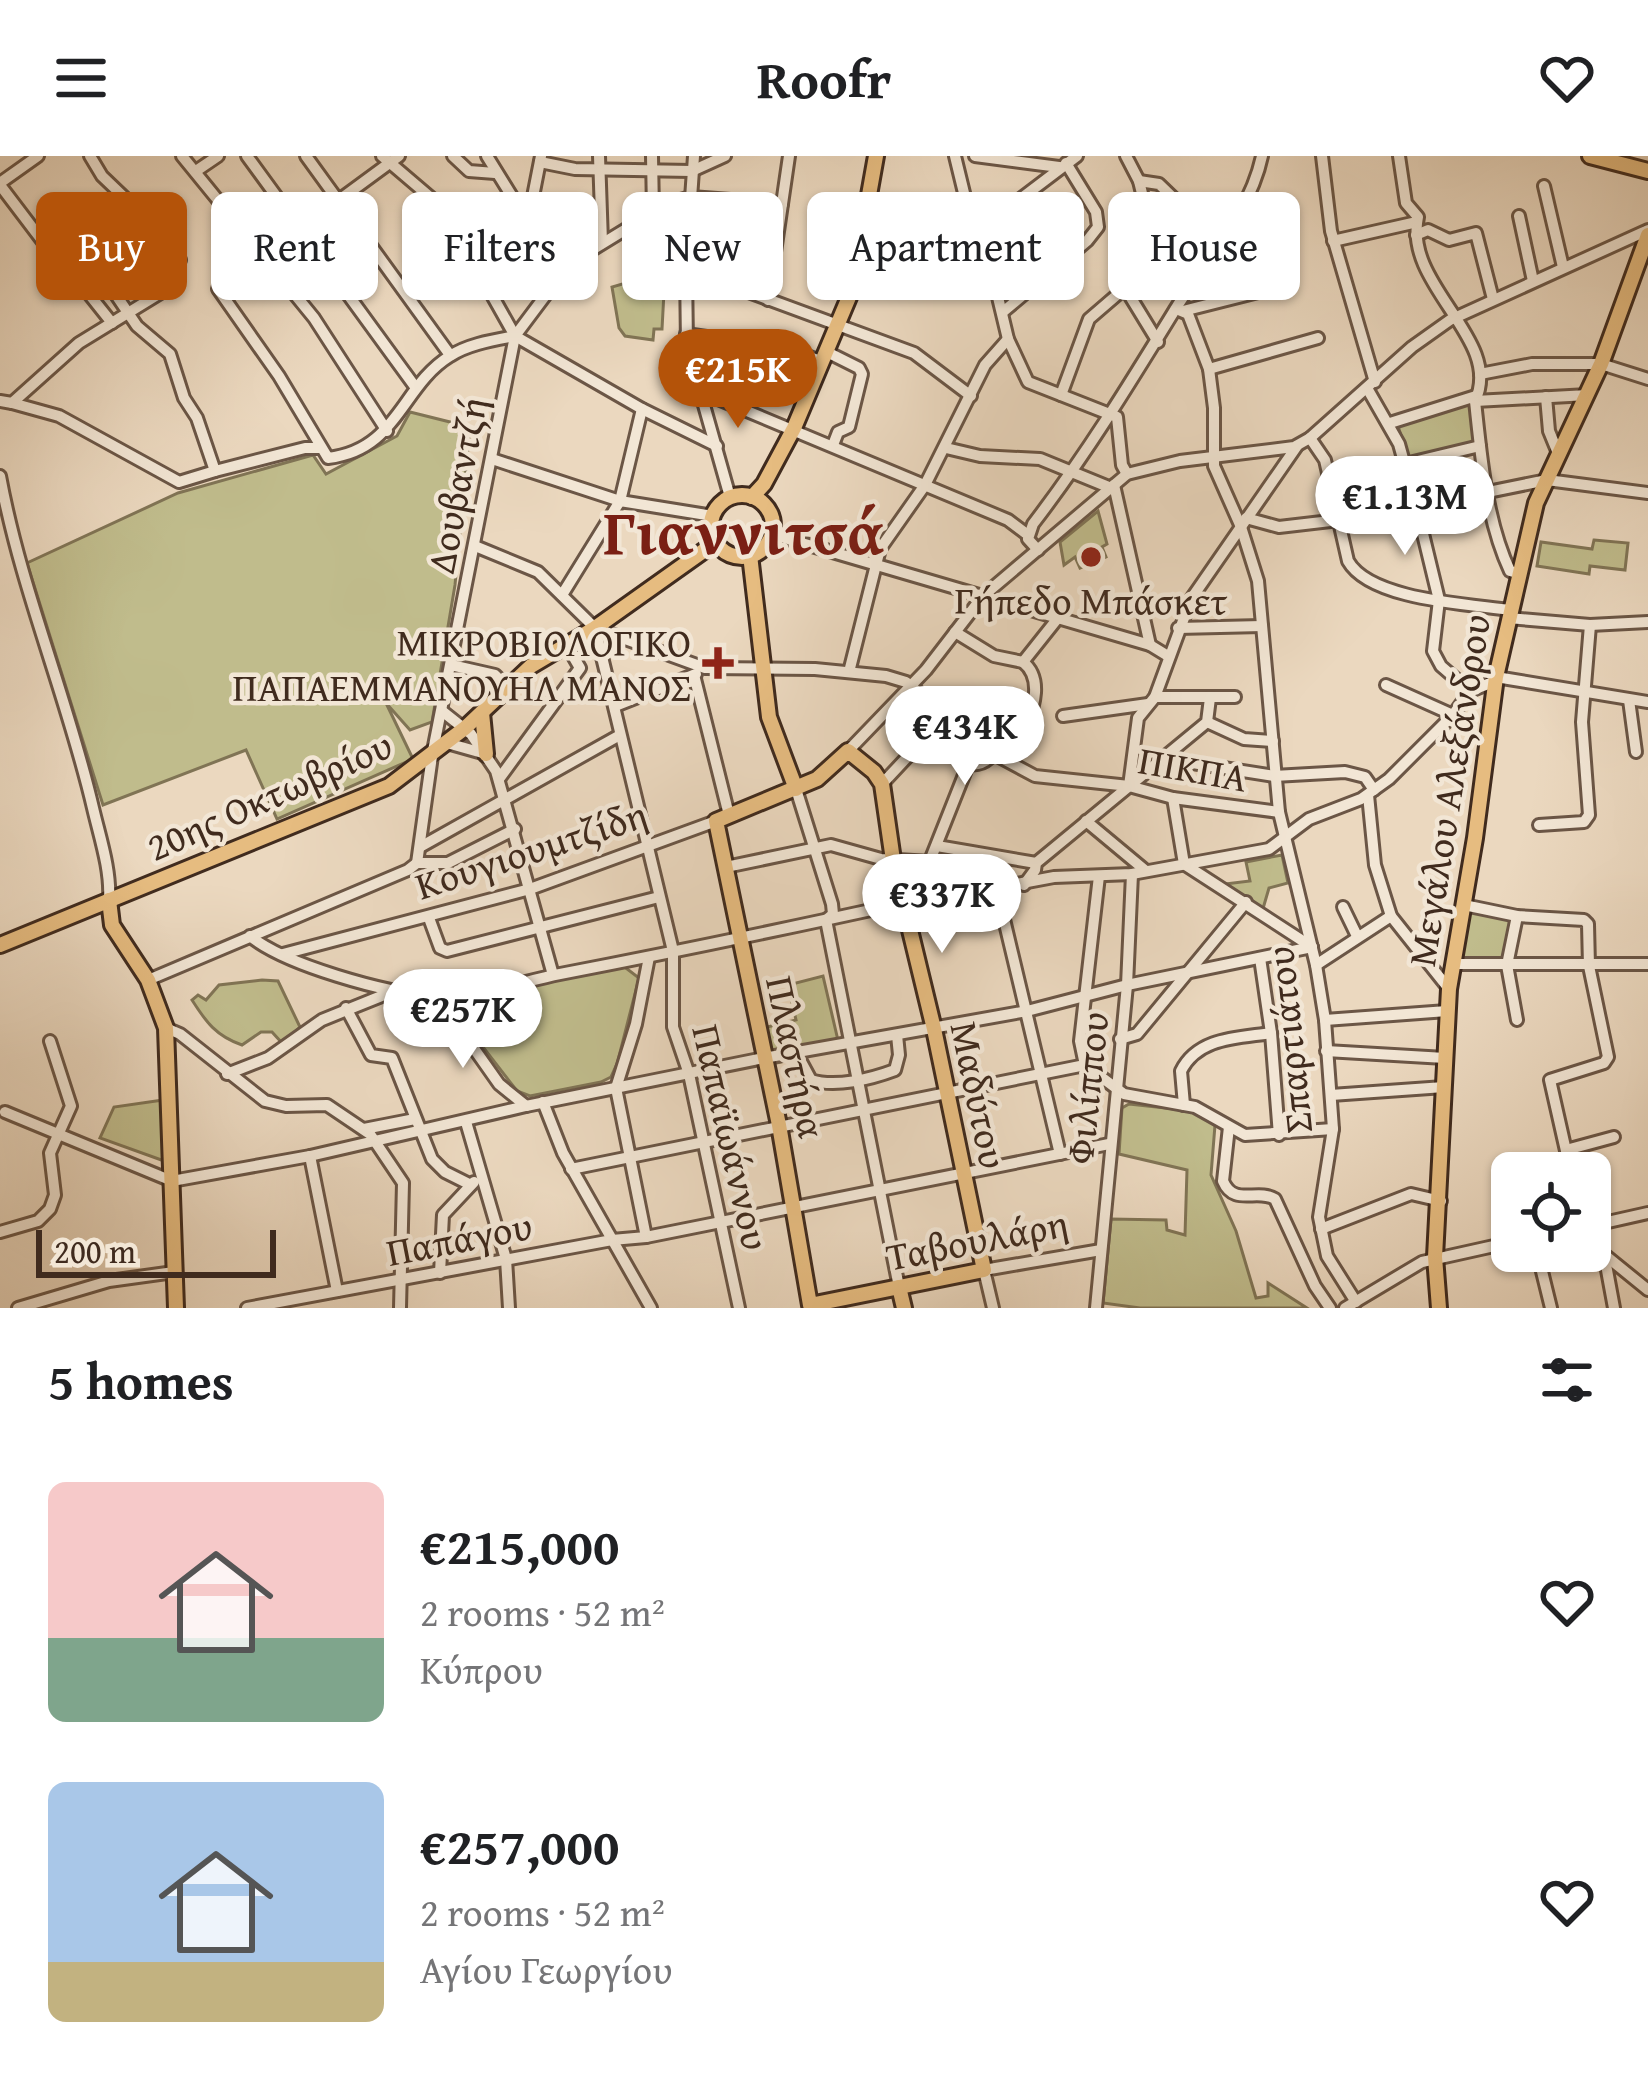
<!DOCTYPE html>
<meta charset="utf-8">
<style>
:root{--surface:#fff;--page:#f2f2f2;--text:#202124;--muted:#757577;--accent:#b45309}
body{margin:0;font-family:"Gentium Book Plus",serif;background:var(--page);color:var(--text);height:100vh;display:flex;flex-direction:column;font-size:45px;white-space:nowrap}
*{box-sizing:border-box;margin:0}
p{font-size:39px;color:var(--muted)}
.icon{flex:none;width:66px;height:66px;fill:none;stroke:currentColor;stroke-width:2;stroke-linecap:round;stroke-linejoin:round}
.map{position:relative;height:1152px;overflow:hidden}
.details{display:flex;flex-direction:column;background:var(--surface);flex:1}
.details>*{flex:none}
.top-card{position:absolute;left:36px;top:36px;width:1578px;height:108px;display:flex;gap:24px}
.buttons{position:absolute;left:1491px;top:996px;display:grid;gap:24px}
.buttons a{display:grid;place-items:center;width:120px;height:120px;border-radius:18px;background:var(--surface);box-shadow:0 3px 9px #0004;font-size:60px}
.scale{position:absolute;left:36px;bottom:30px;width:240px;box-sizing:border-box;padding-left:12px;border:6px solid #402b1e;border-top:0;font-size:33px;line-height:42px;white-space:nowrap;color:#402b1e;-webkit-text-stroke:9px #f2e6d5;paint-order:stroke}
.price{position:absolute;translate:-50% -102px;padding:0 27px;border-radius:42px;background:#fff;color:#222;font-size:39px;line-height:78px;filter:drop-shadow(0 3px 6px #0008)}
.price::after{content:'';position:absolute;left:50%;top:72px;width:36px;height:27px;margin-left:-18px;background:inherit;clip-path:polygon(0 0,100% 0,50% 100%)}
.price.current{background:var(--accent);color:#fff}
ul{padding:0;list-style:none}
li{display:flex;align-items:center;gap:36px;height:300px;padding:0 48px}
li span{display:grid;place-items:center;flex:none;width:336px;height:240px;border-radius:18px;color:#555}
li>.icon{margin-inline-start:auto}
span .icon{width:144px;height:144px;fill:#fffc;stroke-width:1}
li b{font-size:51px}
h2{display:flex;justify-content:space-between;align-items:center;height:144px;padding:0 48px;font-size:51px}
.chip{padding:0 42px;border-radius:18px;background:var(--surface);box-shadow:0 3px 9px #0004;font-size:42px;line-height:108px}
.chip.current{background:var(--accent);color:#fff}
header{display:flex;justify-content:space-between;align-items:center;height:156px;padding:0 48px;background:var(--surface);font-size:54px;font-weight:700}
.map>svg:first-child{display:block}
.green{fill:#c0bc8c;stroke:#807455;stroke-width:3}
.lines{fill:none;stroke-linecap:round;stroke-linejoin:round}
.minor-casing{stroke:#6b5646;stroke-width:16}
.major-casing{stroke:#402b1e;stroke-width:20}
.minor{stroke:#f2e6d5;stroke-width:10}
.major{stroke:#e6bc80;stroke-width:14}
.poi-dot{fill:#8f2418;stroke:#f2e6d5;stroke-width:4.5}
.labels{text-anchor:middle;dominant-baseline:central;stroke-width:9;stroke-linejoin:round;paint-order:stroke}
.street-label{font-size:39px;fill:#402b1e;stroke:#f2e6d5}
.poi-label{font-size:39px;fill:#402b1e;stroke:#f2e6d5}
.town-label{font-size:63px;font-weight:bold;fill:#7a1f14;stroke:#f2e6d5}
</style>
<header><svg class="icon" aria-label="menu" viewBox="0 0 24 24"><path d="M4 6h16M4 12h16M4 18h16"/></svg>Roofr<svg class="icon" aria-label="heart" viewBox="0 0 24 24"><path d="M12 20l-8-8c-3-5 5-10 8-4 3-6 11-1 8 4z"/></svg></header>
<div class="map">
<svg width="1648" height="1152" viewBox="0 0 1648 1152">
<rect width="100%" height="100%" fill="#ebd8bf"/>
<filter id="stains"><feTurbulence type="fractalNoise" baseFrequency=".00167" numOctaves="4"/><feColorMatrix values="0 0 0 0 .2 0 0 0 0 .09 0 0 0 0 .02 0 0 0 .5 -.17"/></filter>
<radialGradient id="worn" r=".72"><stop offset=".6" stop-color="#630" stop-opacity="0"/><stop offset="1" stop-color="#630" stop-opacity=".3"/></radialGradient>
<g class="green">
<path d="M637,96L666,99L662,173H654L653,184L625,180L619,172L612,131L643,122Z"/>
<path d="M1470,246L1476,287L1409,304L1397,267Z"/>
<path d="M410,256L470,271L455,429L432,566L410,574L386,547L413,603L277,663L246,594L103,649L27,407L178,337L313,299L326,318L397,280Z"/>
<path d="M1098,355L1107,388L1102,391L1106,401L1080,412L1075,401L1064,409L1060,386Z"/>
<path d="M1594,384L1628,387L1625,414L1590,410L1589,418L1537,410L1541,386L1592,393Z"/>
<path d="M1282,699L1288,727L1269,732L1262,756L1225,728L1250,725L1246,706Z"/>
<path d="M1464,749L1517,760L1507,809L1452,808Z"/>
<path d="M622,809L639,822L617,908L611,921L601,926L530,940L517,935L459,860L469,838Z"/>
<path d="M823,820L840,893L772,908L763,872L796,864L788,829Z"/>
<path d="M262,824L278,825L300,871L283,888L272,876H261L242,889C216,880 206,866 192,844L198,839L206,844L219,829Z"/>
<path d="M163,944L167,1006L100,982L114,951Z"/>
<path d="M1129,948L1193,955L1215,969L1211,1019L1236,1075L1256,1142L1268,1140V1127L1307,1152H1140L1103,1147L1111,1063L1166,1064L1167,1074L1185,1079L1187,1014L1119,998L1122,952Z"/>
</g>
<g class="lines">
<g class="minor-casing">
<g id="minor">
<path d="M182,0L314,162L387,275"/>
<path d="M247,0L416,232"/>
<path d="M306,0L450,199"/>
<path d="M382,0L443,52L515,180L432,600L417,707"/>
<path d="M399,0L218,133L279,220L328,302C398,294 401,230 450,200C468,188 494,184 515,180L642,253L717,290"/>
<path d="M453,0L469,15L495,17"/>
<path d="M487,0L516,47L554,130"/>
<path d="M599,0L602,86"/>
<path d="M652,0L653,55"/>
<path d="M694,0L686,113L687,189L730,341"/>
<path d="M955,0L974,78L991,112L1008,183L1028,226L1117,261L1122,309L1127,318"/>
<path d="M975,0L1059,11"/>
<path d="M1322,0L1331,75L1375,226"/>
<path d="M1399,0L1406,47L1418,61C1403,130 1504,183 1475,245C1481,300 1486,364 1510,415L1517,417"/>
<path d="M540,6L575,13L692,15L725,0"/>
<path d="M196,15L218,0"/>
<path d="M1139,25L1159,28L1220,87"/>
<path d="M0,27L38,0"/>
<path d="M0,29L66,116L77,123L112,167"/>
<path d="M1544,30L1563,111"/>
<path d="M1017,46L1064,104"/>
<path d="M1519,60L1533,125"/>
<path d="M524,65L529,61L541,0"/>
<path d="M1416,79L1428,74L1449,84L1476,77L1493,143"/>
<path d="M1333,85L1417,66"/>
<path d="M686,113L914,197L971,240"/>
<path d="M69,118L145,61"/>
<path d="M1125,132L1158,186"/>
<path d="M852,134L974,78L1077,0"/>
<path d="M768,144L789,0"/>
<path d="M1176,153L1188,158L1209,213L1214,252V310L1241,371L1258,425L1279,656L1316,809L1325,864L1333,973L1319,1061L1327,1100L1356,1146"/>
<path d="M1004,155L1087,85L1098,71L1096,56L1066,7"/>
<path d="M1183,155L1282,130"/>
<path d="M686,178L789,193L820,205"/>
<path d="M515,180L569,108L667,48L691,41L782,48"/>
<path d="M825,195L859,212L862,218L849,271L838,276L833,289"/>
<path d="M1209,213L1318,182"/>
<path d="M1480,218L1532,208H1601L1648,223"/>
<path d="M1367,232L1399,288L1417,353L1439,444L1433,495L1441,510L1470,535"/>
<path d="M699,235L1008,364L1028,379"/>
<path d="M1061,239L1089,163L1125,132L1140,108L1137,85L1147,58L1139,25L1126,0"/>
<path d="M1546,241L1549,275L1558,297"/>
<path d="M0,245L12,247L79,187L167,133L180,104L173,88L102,20L90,0"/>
<path d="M1475,245L1588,239"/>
<path d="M12,247L59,260L179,326L215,315L197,262L184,242L170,198L137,170L91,102"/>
<path d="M1390,267L1476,240"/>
<path d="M1310,282L1325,304L1348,405C1370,444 1468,448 1510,454"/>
<path d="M946,292L980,300L1040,303L1111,332L1114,329L1150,489"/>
<path d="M492,303L620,345L713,360"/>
<path d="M1405,308L1480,290"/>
<path d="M215,315L305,292H320"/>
<path d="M0,320C21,434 67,540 93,652C100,682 111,714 109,744"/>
<path d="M1246,362L1279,371L1365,361L1547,324L1648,337"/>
<path d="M771,378L1150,489L1168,500"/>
<path d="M475,390L538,416L595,472L705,512L815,513L886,520L906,526L994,598L1035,620L1129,630L1173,642L1279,656"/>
<path d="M1038,394L1028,383L1033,368C1086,299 1130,227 1176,152C1206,104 1250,57 1262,0"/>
<path d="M562,439L620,345L642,253"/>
<path d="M1508,462L1590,469L1648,466"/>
<path d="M595,472L673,795V871L689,918L739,1152"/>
<path d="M1178,472L1262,470"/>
<path d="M955,476L994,500L1023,506"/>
<path d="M451,509L495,519L507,531"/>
<path d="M849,516L880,393L925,329L985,209L1008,183"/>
<path d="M694,519L729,659"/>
<path d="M1386,529L1453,559"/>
<path d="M1155,541H1235"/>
<path d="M1629,544L1636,596"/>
<path d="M615,550L696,518"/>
<path d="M442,555L471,578L496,615L553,819"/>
<path d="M1063,560L1148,548"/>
<path d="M1207,566L1244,583L1273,585"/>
<path d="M447,587L486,598"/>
<path d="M951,588L964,607C988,614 996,595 1006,576L1026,572C1034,550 1043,522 1023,506L1058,462"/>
<path d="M848,595L926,514L983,440L1127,318L1180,305L1294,291L1310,282L1412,191L1450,164L1648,74"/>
<path d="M1161,602L1274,620L1345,616L1365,621L1374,634"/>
<path d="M499,623L580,512L566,488"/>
<path d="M882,628L911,597L951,588"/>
<path d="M1129,630L1138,562L1155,541L1191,443L1297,290"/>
<path d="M796,633L832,748L833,758L826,764L899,1131"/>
<path d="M1368,639L1375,709L1391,760L1449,833"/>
<path d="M1173,642L1184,708L1312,791"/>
<path d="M1086,665L1146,715"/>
<path d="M1539,669L1584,666L1589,659L1582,566L1590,469"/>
<path d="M937,690L1036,707"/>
<path d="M420,691L620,579"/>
<path d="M726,711L831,689L881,703L930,706"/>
<path d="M1024,729L1035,714L1036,707L1207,566L1210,542"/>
<path d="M997,734L1060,998"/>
<path d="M901,740L925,745L1054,721L1132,718L1269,693L1309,663L1361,643L1389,623L1453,559L1470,535L1493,526L1496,521L1648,546"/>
<path d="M916,740L968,609"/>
<path d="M1464,749L1517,760L1584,764L1588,768L1589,810L1608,901L1604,907L1550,924L1571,1017"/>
<path d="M1343,751L1357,780"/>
<path d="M1517,760L1507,809L1517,864"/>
<path d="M429,762L440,792L447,795L659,741"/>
<path d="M250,780C285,809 386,837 432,840C473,843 520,826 560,818C674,796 789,772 903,747"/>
<path d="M283,798L530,733L716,665"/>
<path d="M1260,802L1271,877L1279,979"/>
<path d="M1452,808H1648"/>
<path d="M1316,809L1391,760"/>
<path d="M148,824L408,714L417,707H448L515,673"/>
<path d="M437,840L499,928L526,950"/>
<path d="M346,852L371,899L392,902L432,1003L445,1016L469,1028"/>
<path d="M1325,864L1447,855"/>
<path d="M166,872L180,878L265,945L286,950L327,949L370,978L403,1027L400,1152"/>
<path d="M1120,883L1137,878L1246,746"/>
<path d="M1326,895L1445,902"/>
<path d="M797,898L811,924C835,932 871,923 895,914L899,899L897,879"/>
<path d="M1085,909L1124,938L1195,951L1245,979L1333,973"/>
<path d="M1085,909L1080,885L1099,720"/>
<path d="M227,918L268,902L322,864L394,835"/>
<path d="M1331,939L1444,931"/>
<path d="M543,946L563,997L651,1152"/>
<path d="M1184,949L1181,915C1198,881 1238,882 1271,877"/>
<path d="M5,956L172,1025L310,1000L526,950L764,902L1027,855L1127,829L1312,791"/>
<path d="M466,966L506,1103L509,1152"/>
<path d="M1229,971L1223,1025C1234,1051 1257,1032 1275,1043L1315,1130L1330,1152"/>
<path d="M364,973L415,963"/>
<path d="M1566,994L1614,981"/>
<path d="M310,1000L337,1135"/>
<path d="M571,1013L1085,909"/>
<path d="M1590,1070L1648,1057"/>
<path d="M1321,1073L1411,1038L1441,1045"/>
<path d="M0,1076L38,1065L50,1053L55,1039L50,997L71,950L50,885"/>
<path d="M646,1081L616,932L636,868L649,801"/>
<path d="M1590,1087L1648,1134"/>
<path d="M1537,1095L1551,1152"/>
<path d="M1604,1098L1614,1152"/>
<path d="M440,1117L443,1059L474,1026"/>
<path d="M18,1152L109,1125L174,1116"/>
<path d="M247,1152L612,1084L646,1081L1109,988"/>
<path d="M993,1152L984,1114L1101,1094"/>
<path d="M1096,1152L1127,829L1132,718"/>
<path d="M1345,1152L1422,1106L1512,1086"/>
</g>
</g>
<g class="major-casing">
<g id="major">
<path d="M1590,0L1648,15"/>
<circle cx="742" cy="370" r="31"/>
<path d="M752,341L764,328L794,272L852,134L876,0"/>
<path d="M750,399L769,561L796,633"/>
<path d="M482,557L486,598"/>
<path d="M848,595L874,616L882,628L893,704L934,873L984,1114L810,1149L779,969L716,665L817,623Z"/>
<path d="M109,744L112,769L148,824L166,872L176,1152"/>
<path d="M0,789L389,630L465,572L531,510L595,472L716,386"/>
<path d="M899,1131L904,1152"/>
<path d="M1439,1152L1435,1101L1449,833L1475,682L1496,521L1536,347L1601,208L1648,79"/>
</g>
</g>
<use href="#minor" class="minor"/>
<use href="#major" class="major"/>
</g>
<g class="poi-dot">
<circle cx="1091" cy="401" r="12"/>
<path d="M712 489h12v12h12v12h-12v12h-12v-12h-12v-12h12z"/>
</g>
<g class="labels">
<g class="street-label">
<text transform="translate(456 329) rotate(-79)">Δουβαντζή</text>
<text transform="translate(1193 612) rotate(10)">ΠΙΚΠΑ</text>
<text transform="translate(1448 634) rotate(-81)">Μεγάλου Αλεξάνδρου</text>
<text transform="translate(269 639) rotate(-24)">20ης Οκτωβρίου</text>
<text transform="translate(531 693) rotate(-18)">Κουγιουμτζίδη</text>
<text transform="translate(1288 884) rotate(-96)">Σπαρτιάτου</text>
<text transform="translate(797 901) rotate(78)">Πλαστήρα</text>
<text transform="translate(1086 932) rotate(-84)">Φιλίππου</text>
<text transform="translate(980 939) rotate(78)">Μαδύτου</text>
<text transform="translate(732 981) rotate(77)">Παπαϊωάννου</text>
<text transform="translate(459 1082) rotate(-11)">Παπάγου</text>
<text transform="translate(977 1083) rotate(-11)">Ταβουλάρη</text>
</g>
<g class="poi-label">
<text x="1091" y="443">Γήπεδο Μπάσκετ</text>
<text x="691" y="485" text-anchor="end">ΜΙΚΡΟΒΙΟΛΟΓΙΚΟ<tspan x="691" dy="45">ΠΑΠΑΕΜΜΑΝΟΥΗΛ ΜΑΝΟΣ</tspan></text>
</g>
<g class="town-label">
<text x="744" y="375">Γιαννιτσά</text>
</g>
</g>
<rect width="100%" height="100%" filter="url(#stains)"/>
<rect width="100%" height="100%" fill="url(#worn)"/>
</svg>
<div class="buttons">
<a><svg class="icon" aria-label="locate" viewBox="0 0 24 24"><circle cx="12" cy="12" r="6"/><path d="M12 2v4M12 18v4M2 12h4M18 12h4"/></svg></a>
</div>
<div class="scale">200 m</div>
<b class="price current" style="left:738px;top:275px">€215K</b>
<b class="price" style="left:1405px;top:402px">€1.13M</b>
<b class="price" style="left:965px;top:632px">€434K</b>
<b class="price" style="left:942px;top:800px">€337K</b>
<b class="price" style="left:463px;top:915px">€257K</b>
<div class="top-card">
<a class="chip current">Buy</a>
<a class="chip">Rent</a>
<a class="chip">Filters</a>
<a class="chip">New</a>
<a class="chip">Apartment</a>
<a class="chip">House</a>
</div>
</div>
<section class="details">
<h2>5 homes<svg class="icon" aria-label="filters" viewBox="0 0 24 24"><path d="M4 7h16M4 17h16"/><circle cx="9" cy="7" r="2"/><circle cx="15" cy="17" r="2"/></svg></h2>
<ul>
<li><span style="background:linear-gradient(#f6c9c9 65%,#7fa58c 0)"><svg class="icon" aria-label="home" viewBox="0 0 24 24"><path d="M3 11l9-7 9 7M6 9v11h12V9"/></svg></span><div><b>€215,000</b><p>2 rooms · 52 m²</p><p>Κύπρου</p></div><svg class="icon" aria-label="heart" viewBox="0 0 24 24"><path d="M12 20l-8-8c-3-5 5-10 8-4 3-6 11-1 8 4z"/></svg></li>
<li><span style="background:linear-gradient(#a9c7e8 75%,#c2b280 0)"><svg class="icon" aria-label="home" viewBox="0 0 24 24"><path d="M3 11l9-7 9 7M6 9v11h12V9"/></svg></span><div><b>€257,000</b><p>2 rooms · 52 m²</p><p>Αγίου Γεωργίου</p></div><svg class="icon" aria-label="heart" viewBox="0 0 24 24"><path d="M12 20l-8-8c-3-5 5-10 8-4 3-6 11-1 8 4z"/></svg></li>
</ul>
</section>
